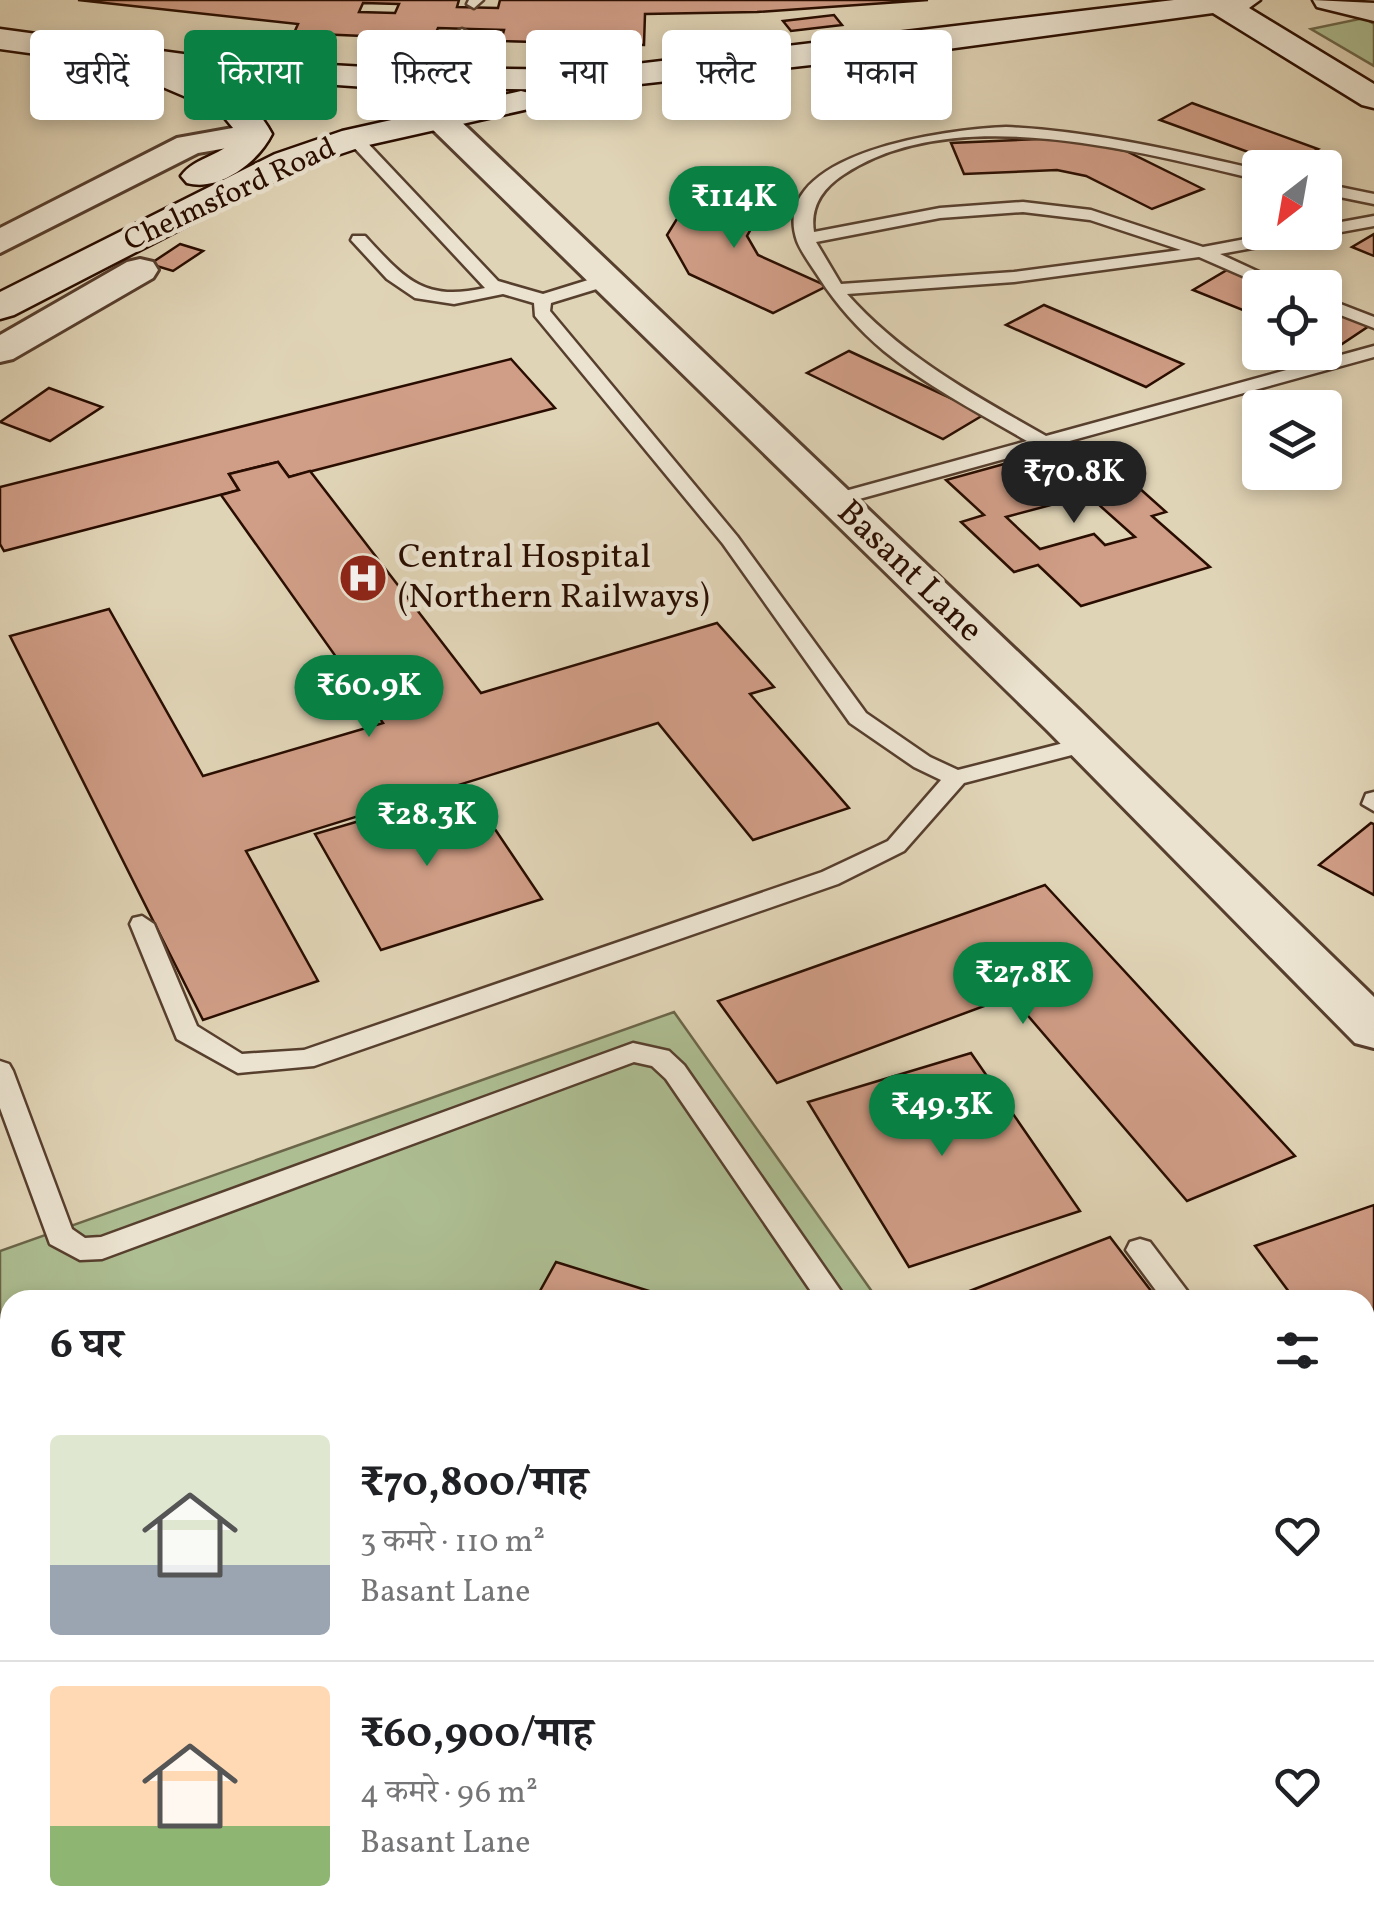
<!DOCTYPE html>
<html lang="hi">
<meta charset="utf-8">
<style>
:root{--surface:#fff;--page:#f2f2f2;--text:#202124;--muted:#757577;--line:#e0e0e0;--accent:#0b8043}
body{margin:0;font-family:Vollkorn,"Noto Serif Devanagari",serif;background:var(--page);color:var(--text);height:100vh;display:flex;flex-direction:column;font-size:38px;white-space:nowrap}
*{box-sizing:border-box;margin:0}
p{font-size:32px;color:var(--muted)}
.icon{flex:none;width:55px;height:55px;fill:none;stroke:currentColor;stroke-width:2;stroke-linecap:round;stroke-linejoin:round}
.map{position:relative;flex:1;overflow:hidden}
.side{position:absolute;left:0px;top:1290px;width:1375px;height:640px;display:flex;flex-direction:column;background:var(--surface);border-radius:30px 30px 0 0;box-shadow:0 5px 15px #0003}
.side>*{flex:none}
.hud{position:absolute;left:30px;top:30px;width:1315px;height:90px;display:flex;gap:20px}
.needle{width:65px;rotate:211deg}
.controls{position:absolute;left:1242px;top:150px;display:grid;gap:20px}
.controls a{display:grid;place-items:center;width:100px;height:100px;border-radius:10px;background:var(--surface);box-shadow:0 5px 15px #0003;font-size:50px}
.price{position:absolute;translate:-50% -85px;padding:0 22px;border-radius:35px;background:var(--accent);color:#fff;font-size:32px;line-height:65px;filter:drop-shadow(0 2px 5px #0008)}
.price::after{content:'';position:absolute;left:50%;top:60px;width:30px;height:22px;margin-left:-15px;background:inherit;clip-path:polygon(0 0,100% 0,50% 100%)}
.price.on{background:#222;color:#fff}
ul{padding:0;list-style:none}
li{display:flex;align-items:center;gap:30px;height:250px;padding:0 50px}
li+li{border-top:2px solid var(--line)}
li span{display:grid;place-items:center;flex:none;width:280px;height:200px;border-radius:10px;color:#555}
li>.icon{margin-inline-start:auto}
span .icon{width:120px;height:120px;fill:#fffc;stroke-width:1}
li b{font-size:42px}
h2{display:flex;justify-content:space-between;align-items:center;height:120px;padding:0 50px;font-size:42px}
.pill{padding:0 35px;border-radius:10px;background:var(--surface);box-shadow:0 5px 15px #0003;font-size:35px;line-height:90px}
.pill.on{background:var(--accent);color:#fff}
.map>svg:first-child{display:block}
.green{fill:#adbe92;stroke:#6b6649;stroke-width:2.5}
.building{fill:#d09d86;stroke:#290d00;stroke-width:2.5;fill-rule:evenodd}
.lines{fill:none;stroke-linecap:round;stroke-linejoin:round}
.service-casing{stroke:#573f2e;stroke-width:5}
.minor-casing{stroke:#573f2e;stroke-width:6}
.secondary-casing{stroke:#290d00;stroke-width:5}
.service{fill:#ebe3d0;fill-rule:evenodd}
.minor{fill:#ebe3d0;fill-rule:evenodd}
.secondary{fill:#ebe3d0;fill-rule:evenodd}
.labels{text-anchor:middle;dominant-baseline:central;stroke-width:9;stroke-linejoin:round;paint-order:stroke}
.far-street-label{font-size:30px;fill:#290d00;stroke:#ebe3d0}
.poi-label{font-size:35px;fill:#290d00;stroke:#ebe3d0;text-anchor:start}
.street-label{font-size:35px;fill:#290d00;stroke:#ebe3d0}
</style>
<div class="map">
<svg width="1374" height="1930" viewBox="0 0 1374 1930">
<rect width="100%" height="100%" fill="#e0d4b6"/>
<filter id="stains"><feTurbulence type="fractalNoise" baseFrequency=".002" numOctaves="4"/><feColorMatrix values="0 0 0 0 .2 0 0 0 0 .09 0 0 0 0 .02 0 0 0 .5 -.17"/></filter>
<radialGradient id="worn" r=".72"><stop offset=".6" stop-color="#630" stop-opacity="0"/><stop offset="1" stop-color="#630" stop-opacity=".3"/></radialGradient>
<g class="green">
<path d="M1364,18L1374,24V66L1311,29Z"/>
<path d="M674,1012L878,1300H10V1920H1318L1325,1930H0V1251Z"/>
</g>
<g class="building">
<path d="M78,0H459L457,7L498,8L500,0H928L757,12L645,14L644,45L501,41L504,30L438,28L433,39L294,33L298,24ZM363,3L399,4L395,13L359,12Z"/>
<path d="M834,15L842,25L791,31L783,21Z"/>
<path d="M1192,103L1318,149L1287,166L1160,120Z"/>
<path d="M1062,138L1126,151L1203,189L1152,209L1086,176L1057,170L964,174L951,143Z"/>
<path d="M696,188L769,197L747,236L758,255L827,286L773,313L689,274L667,235Z"/>
<path d="M1374,234V256L1352,247Z"/>
<path d="M180,244L203,251L173,271L150,264Z"/>
<path d="M1227,270L1271,288H1260V317L1193,290Z"/>
<path d="M1044,305L1183,364L1146,387L1006,325Z"/>
<path d="M1325,309L1369,326L1336,348L1325,343Z"/>
<path d="M849,351L985,414L943,439L807,373Z"/>
<path d="M511,359L555,408L289,477L278,462L229,474L239,490L4,551L0,544V487Z"/>
<path d="M49,388L102,407L50,441L0,422Z"/>
<path d="M1069,446L1123,492L1138,487L1166,512L1152,516L1210,567L1081,606L1038,565L1014,572L961,522L984,515L946,480ZM1088,495L1135,537L1105,545L1094,534L1040,549L1006,517Z"/>
<path d="M278,462L289,477L310,471L481,693L717,623L774,687L750,694L849,808L753,840L658,723L246,851L318,981L203,1020L10,636L109,609L203,776L383,723L221,495L239,490L229,474Z"/>
<path d="M468,789L542,899L381,950L315,834Z"/>
<path d="M1371,823L1374,824V895L1319,865Z"/>
<path d="M1045,885L1295,1156L1187,1201L1011,996L777,1083L718,1001Z"/>
<path d="M971,1053L1080,1211L909,1267L808,1102Z"/>
<path d="M1374,1205V1405L1365,1393V1300H1295L1255,1246Z"/>
<path d="M1110,1237L1158,1300H946Z"/>
<path d="M556,1262L678,1300H535Z"/>
<path d="M1374,1628V1930H1363L1358,1920H1365V1631Z"/>
</g>
<g class="lines">
<g class="service-casing">
<g id="service">
<path d="M469,0H483L474,8L467,4Z"/>
<path d="M462,29L469,33L471,79L464,83L457,79L455,33Z"/>
<path d="M1006,127C1093,131 1176,151 1260,170V180C1140,152 954,100 843,175C822,189 810,207 814,232L940,208L1023,202L1091,210L1203,247L1283,232H1325V225L1374,216V226L1220,254L1294,288H1270L1199,257L1014,282L847,294C903,357 974,395 1046,436L1374,346V357L841,504H827V496L1027,441C979,413 928,387 884,351C859,330 836,304 820,279C813,268 801,252 797,241C766,151 952,129 1006,127ZM1023,212L1090,220L1181,250L1014,272L841,284L816,242L940,218Z"/>
<path d="M348,135H360L498,281L543,294L601,276H613V284L551,303L550,311L737,536L866,713L930,757L958,770L1087,737L1098,744L1095,749L964,783L904,851L838,884L314,1066L238,1073L177,1039L130,924L133,918L142,916L154,924L197,1026L242,1054L304,1050L822,872L888,841L941,780L914,767L850,723L723,544L535,316L534,303L503,294L454,304L415,298L387,279L351,240L353,236H365C405,279 423,302 485,288L348,141Z"/>
<path d="M1325,184L1374,194V204L1325,194Z"/>
<path d="M1325,298L1374,317V328L1325,309Z"/>
<path d="M1374,792V811L1362,804L1366,794Z"/>
<path d="M633,1043L669,1051L684,1065L847,1300H817L666,1079L652,1066L634,1062L102,1259L80,1260L50,1244L0,1108V1061L9,1064L13,1071L72,1229L85,1238L101,1237Z"/>
<path d="M1140,1239L1150,1242L1194,1300H1163L1126,1250L1130,1242Z"/>
<path d="M1365,1516L1374,1520V1555L1365,1552Z"/>
<path d="M1245,1920H1284L1288,1930H1249Z"/>
</g>
</g>
<g class="minor-casing">
<g id="minor">
<path d="M440,109L451,112L1079,710L1374,997V1048L1355,1043L1047,730L429,126L424,119L429,112Z"/>
<path d="M255,124L267,127L271,134L267,141L198,153L0,253V228L177,138Z"/>
<path d="M140,259L153,262L158,270L153,278L13,359L0,362V335L127,262Z"/>
</g>
</g>
<g class="secondary-casing">
<g id="secondary">
<path d="M1174,0H1260L1249,8L1374,84V108L1362,105L1213,13L918,53L586,90L366,87L194,75C229,87 254,100 272,134C258,162 220,192 187,183L181,176C195,156 226,156 238,134L219,111L158,85L154,78L160,71L0,49V29L220,59L366,67L586,70Z"/>
<path d="M1313,0L1374,3V21L1317,7Z"/>
<path d="M521,91L533,94L538,101L533,108L364,146L299,168L14,315L0,319V292L275,154L342,131Z"/>
</g>
</g>
<use href="#service" class="service"/>
<use href="#minor" class="minor"/>
<use href="#secondary" class="secondary"/>
</g>
<defs>
<g id="hospital-disc" transform="scale(2.5)"><circle r="9.5" fill="#8f2418" stroke="#ebe3d0"/><path d="M-5-5h3v3.5h4V-5h3V5h-3V1.5h-4V5h-3Z" fill="#fff"/></g>
</defs>
<g fill-rule="evenodd">
<use href="#hospital-disc" x="363" y="578"/>
</g>
<g class="labels">
<g class="far-street-label">
<text transform="translate(230 195) rotate(-25)">Chelmsford Road</text>
</g>
<g class="poi-label">
<text x="398" y="558">Central Hospital<tspan x="398" dy="40">(Northern Railways)</tspan></text>
</g>
<g class="street-label">
<text transform="translate(909 572) rotate(44)">Basant Lane</text>
</g>
</g>
<rect width="100%" height="100%" filter="url(#stains)"/>
<rect width="100%" height="100%" fill="url(#worn)"/>
</svg>
<div class="controls">
<a><svg class="needle" viewBox="-14 -14 28 28"><path d="M0-13l5 13h-10z" fill="#e53935"/><path d="M0 13l5-13h-10z" fill="#757577"/></svg></a>
<a><svg class="icon" aria-label="locate" viewBox="0 0 24 24"><circle cx="12" cy="12" r="6"/><path d="M12 2v4M12 18v4M2 12h4M18 12h4"/></svg></a>
<a><svg class="icon" aria-label="layers" viewBox="0 0 24 24"><path d="M12 4l9 5-9 5-9-5zM3 14l9 5 9-5"/></svg></a>
</div>
<b class="price" style="left:734px;top:251px">₹114K</b>
<b class="price on" style="left:1074px;top:526px">₹70.8K</b>
<b class="price" style="left:369px;top:740px">₹60.9K</b>
<b class="price" style="left:427px;top:869px">₹28.3K</b>
<b class="price" style="left:1023px;top:1027px">₹27.8K</b>
<b class="price" style="left:942px;top:1159px">₹49.3K</b>
<div class="hud">
<a class="pill">खरीदें</a>
<a class="pill on">किराया</a>
<a class="pill">फ़िल्टर</a>
<a class="pill">नया</a>
<a class="pill">फ़्लैट</a>
<a class="pill">मकान</a>
</div>
<section class="side">
<h2>6 घर<svg class="icon" aria-label="filters" viewBox="0 0 24 24"><path d="M4 7h16M4 17h16"/><circle cx="9" cy="7" r="2"/><circle cx="15" cy="17" r="2"/></svg></h2>
<ul>
<li><span style="background:linear-gradient(#dfe7d0 65%,#9aa5b1 0)"><svg class="icon" aria-label="home" viewBox="0 0 24 24"><path d="M3 11l9-7 9 7M6 9v11h12V9"/></svg></span><div><b>₹70,800/माह</b><p>3 कमरे · 110 m²</p><p>Basant Lane</p></div><svg class="icon" aria-label="heart" viewBox="0 0 24 24"><path d="M12 20l-8-8c-3-5 5-10 8-4 3-6 11-1 8 4z"/></svg></li>
<li><span style="background:linear-gradient(#ffd9b3 70%,#8fb573 0)"><svg class="icon" aria-label="home" viewBox="0 0 24 24"><path d="M3 11l9-7 9 7M6 9v11h12V9"/></svg></span><div><b>₹60,900/माह</b><p>4 कमरे · 96 m²</p><p>Basant Lane</p></div><svg class="icon" aria-label="heart" viewBox="0 0 24 24"><path d="M12 20l-8-8c-3-5 5-10 8-4 3-6 11-1 8 4z"/></svg></li>
</ul>
</section>
</div>
